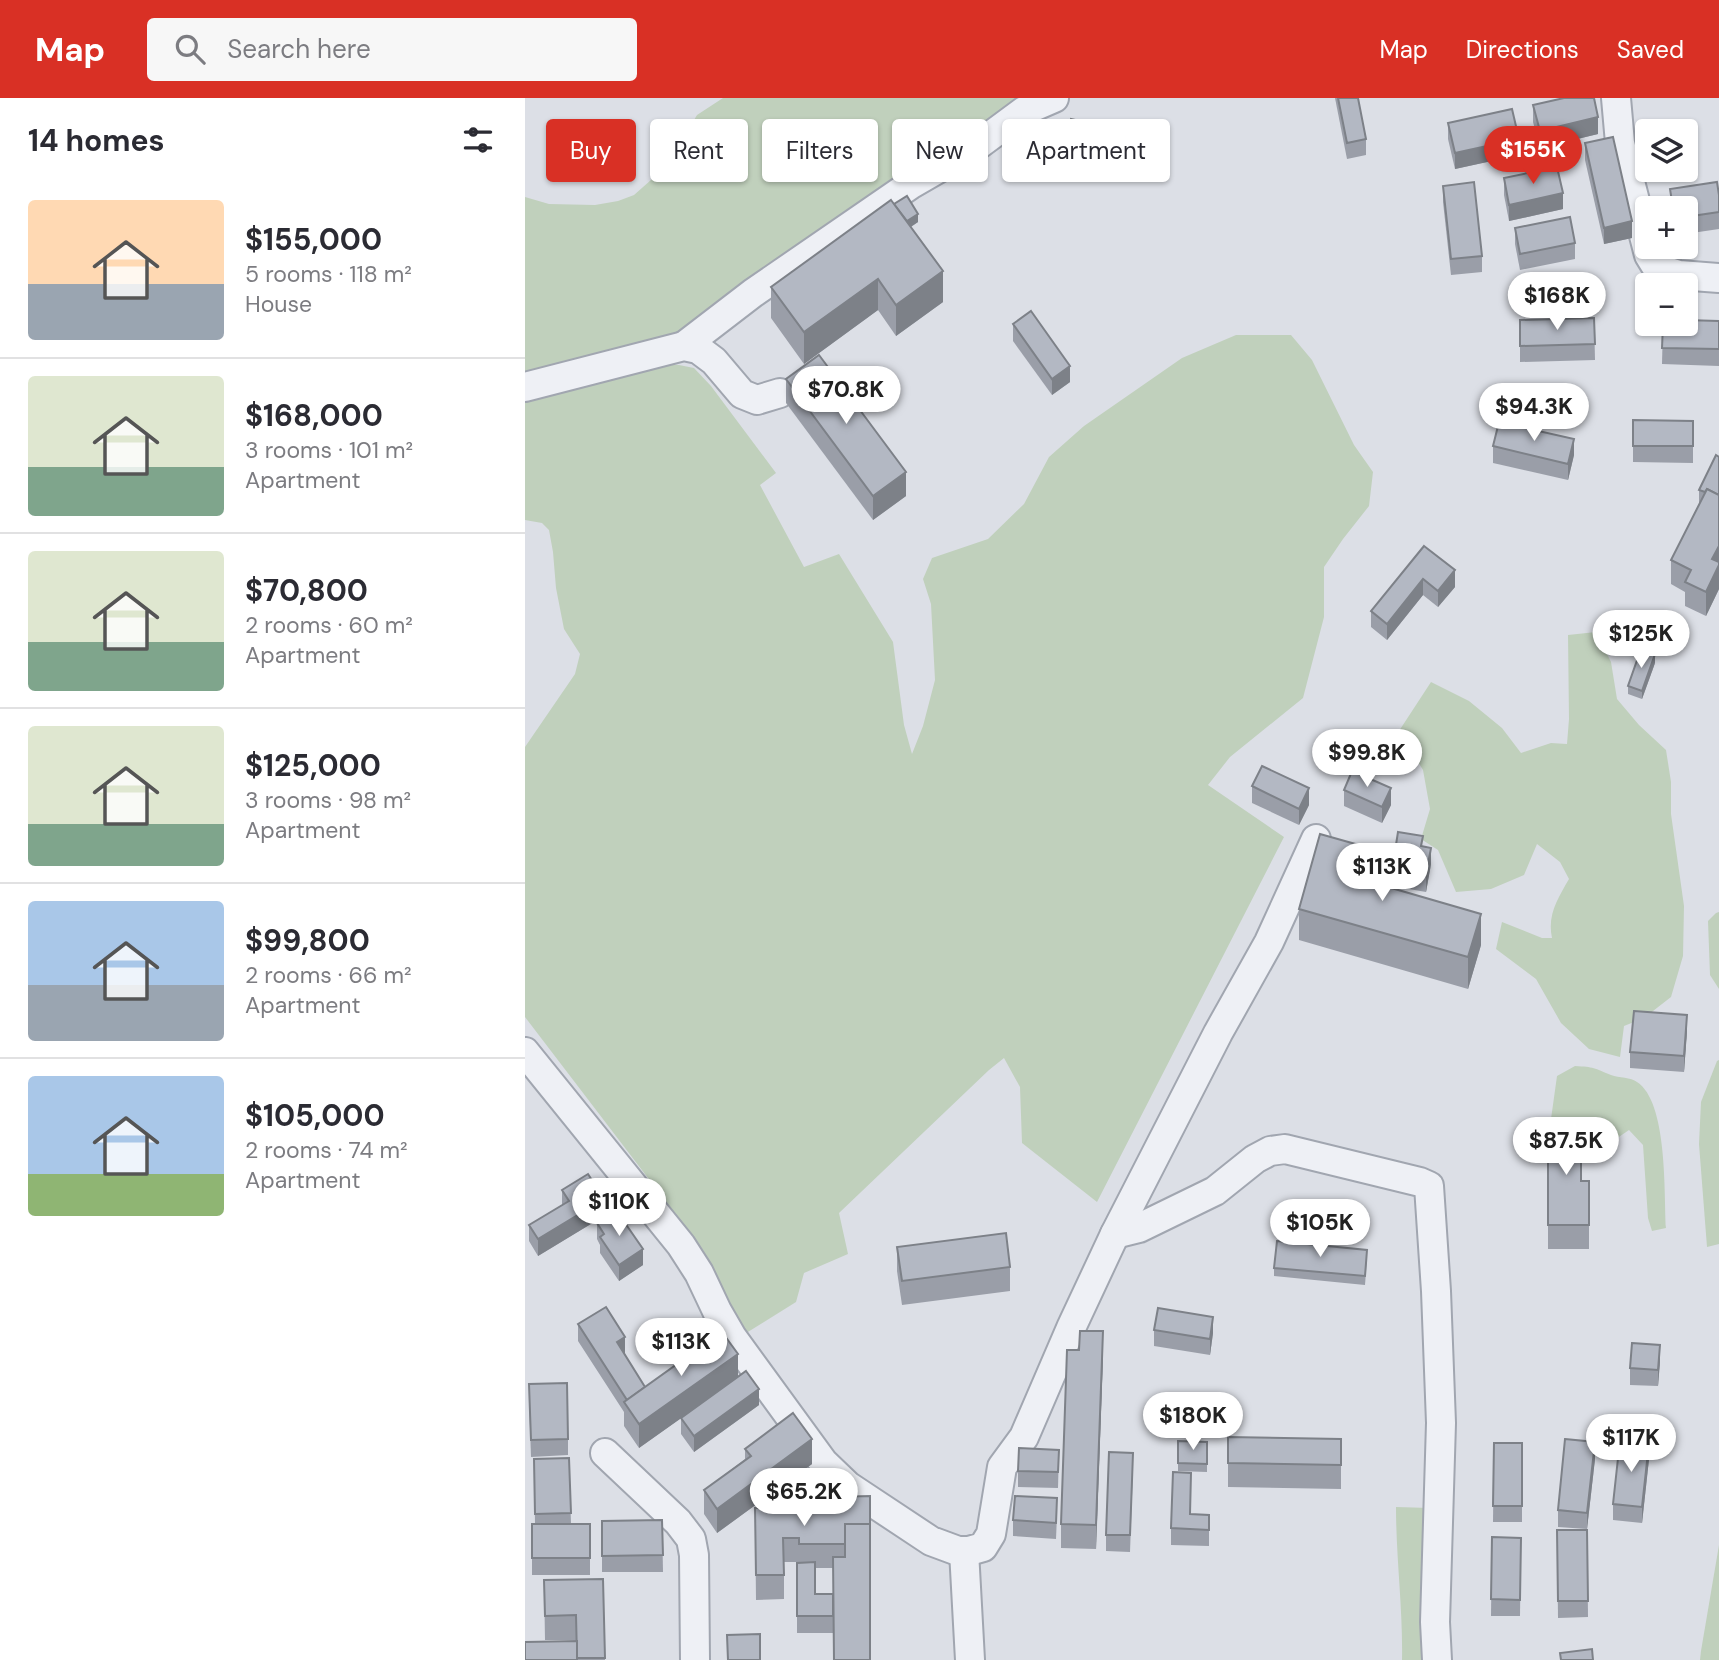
<!DOCTYPE html>
<meta charset="utf-8">
<style>
:root{--surface:#fff;--page:#f7f7f7;--text:#2b2b33;--muted:#7c7c81;--line:#e1e1e2;--accent:#d93025}
body{margin:0;font-family:"DM Sans",sans-serif;background:var(--page);color:var(--text);height:100vh;display:flex;flex-direction:column;font-size:26px;white-space:nowrap}
*{box-sizing:border-box;margin:0}
p{font-size:23px;color:var(--muted)}
.icon{flex:none;width:38px;height:38px;fill:none;stroke:currentColor;stroke-width:2;stroke-linecap:round;stroke-linejoin:round}
.map{position:relative;flex:1;overflow:hidden}
.side{display:flex;flex-direction:column;background:var(--surface);width:525px}
.side>*{flex:none}
.hud{position:absolute;left:21px;top:21px;width:665px;height:63px;display:flex;gap:14px}
.buttons{position:absolute;left:1110px;top:21px;display:grid;gap:14px}
.buttons a{display:grid;place-items:center;width:63px;height:63px;border-radius:7px;background:var(--surface);box-shadow:0 2px 5px #0004;font-size:35px}
.price{position:absolute;translate:-50% -60px;padding:0 16px;border-radius:24px;background:#fff;color:#222;font-size:23px;line-height:46px;filter:drop-shadow(0 2px 4px #0008)}
.price::after{content:'';position:absolute;left:50%;top:42px;width:21px;height:16px;margin-left:-10px;background:inherit;clip-path:polygon(0 0,100% 0,50% 100%)}
.price.active{background:var(--accent);color:#fff}
ul{padding:0;list-style:none}
li{display:flex;align-items:center;gap:21px;height:175px;padding:0 28px}
li+li{border-top:2px solid var(--line)}
li span{display:grid;place-items:center;flex:none;width:196px;height:140px;border-radius:7px;color:#555}
li>.icon{margin-inline-start:auto}
span .icon{width:84px;height:84px;fill:#fffc;stroke-width:1}
li b{font-size:30px}
h2{display:flex;justify-content:space-between;align-items:center;height:84px;padding:0 28px;font-size:30px}
.tag{padding:0 24px;border-radius:7px;background:var(--surface);box-shadow:0 2px 5px #0004;font-size:24px;line-height:63px}
.tag.active{background:var(--accent);color:#fff}
header{display:flex;align-items:center;gap:42px;box-sizing:border-box;height:98px;padding:0 35px;background:var(--accent);color:#fff}
header strong{font-size:33px}
nav{display:flex;gap:38px;margin-inline-start:auto;font-size:24px}
.search{width:490px;height:63px;background:var(--page);display:flex;align-items:center;gap:18px;box-sizing:border-box;padding:0 24px;border-radius:7px;color:var(--muted);font-size:26px}
main{display:flex;flex:1;min-height:0}
.map>svg:first-child{display:block}
.green{fill:#c0d0bc}
.lines{fill:none;stroke-linecap:round;stroke-linejoin:round}
.minor-casing{stroke:#a1a6b0;stroke-width:32}
.minor{stroke:#eef0f5;stroke-width:28}
.wall{fill:#9a9ea8;fill-rule:evenodd}
.shaded-wall{fill:#7d8188}
.building{fill:#b3b8c3;stroke:#7d8188;stroke-width:2}
</style>
<header>
<strong>Map</strong>
<div class="search"><svg class="icon" aria-label="search" viewBox="0 0 24 24"><circle cx="10" cy="10" r="6"/><path d="M15 15l6 6"/></svg>Search here</div>
<nav><a>Map</a><a>Directions</a><a>Saved</a></nav>
</header>
<main>
<section class="side">
<h2>14 homes<svg class="icon" aria-label="filters" viewBox="0 0 24 24"><path d="M4 7h16M4 17h16"/><circle cx="9" cy="7" r="2"/><circle cx="15" cy="17" r="2"/></svg></h2>
<ul>
<li><span style="background:linear-gradient(#ffd9b3 60%,#9aa5b1 0)"><svg class="icon" aria-label="home" viewBox="0 0 24 24"><path d="M3 11l9-7 9 7M6 9v11h12V9"/></svg></span><div><b>$155,000</b><p>5 rooms · 118 m²</p><p>House</p></div></li>
<li><span style="background:linear-gradient(#dfe7d0 65%,#7fa58c 0)"><svg class="icon" aria-label="home" viewBox="0 0 24 24"><path d="M3 11l9-7 9 7M6 9v11h12V9"/></svg></span><div><b>$168,000</b><p>3 rooms · 101 m²</p><p>Apartment</p></div></li>
<li><span style="background:linear-gradient(#dfe7d0 65%,#7fa58c 0)"><svg class="icon" aria-label="home" viewBox="0 0 24 24"><path d="M3 11l9-7 9 7M6 9v11h12V9"/></svg></span><div><b>$70,800</b><p>2 rooms · 60 m²</p><p>Apartment</p></div></li>
<li><span style="background:linear-gradient(#dfe7d0 70%,#7fa58c 0)"><svg class="icon" aria-label="home" viewBox="0 0 24 24"><path d="M3 11l9-7 9 7M6 9v11h12V9"/></svg></span><div><b>$125,000</b><p>3 rooms · 98 m²</p><p>Apartment</p></div></li>
<li><span style="background:linear-gradient(#a9c7e8 60%,#9aa5b1 0)"><svg class="icon" aria-label="home" viewBox="0 0 24 24"><path d="M3 11l9-7 9 7M6 9v11h12V9"/></svg></span><div><b>$99,800</b><p>2 rooms · 66 m²</p><p>Apartment</p></div></li>
<li><span style="background:linear-gradient(#a9c7e8 70%,#8fb573 0)"><svg class="icon" aria-label="home" viewBox="0 0 24 24"><path d="M3 11l9-7 9 7M6 9v11h12V9"/></svg></span><div><b>$105,000</b><p>2 rooms · 74 m²</p><p>Apartment</p></div></li>
</ul>
</section>
<div class="map">
<svg width="1194" height="1562" viewBox="0 0 1194 1562">
<rect width="100%" height="100%" fill="#dcdfe6"/>
<g class="green">
<path d="M198,0H501L160,234L0,278V99L24,106L70,107L93,103L109,97L135,74L148,58L172,17Z"/>
<path d="M711,237H766L787,262L829,347L848,374L844,408L818,441L799,469V519L778,600L705,659L683,687L759,739L572,1104L497,1045L495,989L479,960L464,972L314,1115L323,1156L279,1175L271,1204L218,1237C203,1209 193,1179 178,1152L0,919V649L50,576L55,556L39,531L31,490L28,454L24,432L17,425L0,422V300L137,266L154,267L169,270L186,288L251,375L235,387L279,469L314,456L368,544L379,627L387,656L398,628L410,582L406,506L398,481L407,460L463,441L499,406L524,359L559,328L657,260Z"/>
<path d="M1071,534L1086,564L1092,601L1114,627L1141,652L1146,684V716L1159,808L1158,858L1146,899L1119,920L1099,928L1095,959L1064,951L1036,925L1011,881L971,851L977,824L1017,840H1027C1022,817 1033,800 1044,781L1035,764L1012,746L999,777L966,791L931,794L913,752L896,741L905,711L898,672L874,633L906,584L944,603L977,630L996,655L1026,645L1042,646L1044,621L1043,537Z"/>
<path d="M1194,814V891L1185,877L1183,823L1191,815Z"/>
<path d="M1194,962V1146L1182,1149L1174,1046L1176,1004L1192,963Z"/>
<path d="M1050,968C1069,969 1069,970 1086,977C1094,980 1106,979 1112,984C1143,1004 1139,1096 1141,1130L1127,1133L1123,1120L1118,1047L1104,1032L1088,1043L1076,1045L1046,1031H1036L1026,1021L1032,978Z"/>
<path d="M871,1409L905,1410L904,1562H877C878,1511 871,1460 871,1409Z"/>
<path d="M1194,1447V1562H1175L1176,1553Z"/>
</g>
<g class="lines">
<g class="minor-casing">
<g id="minor">
<path d="M1091,0L1095,45L1124,157L1132,170L1154,177L1194,180"/>
<path d="M159,248L228,195L385,87L449,50L499,13L529,0"/>
<path d="M0,289L159,248L173,251L189,263L217,296L232,302L255,295"/>
<path d="M0,954L156,1147L174,1175L192,1213L207,1239L298,1364L323,1388L406,1443L433,1453H444L458,1449L466,1436L477,1369L499,1339L546,1230L590,1136L693,935L744,844L791,741"/>
<path d="M590,1136L614,1130L690,1093L730,1061L745,1053L760,1051L895,1084L904,1088L911,1193L916,1325L910,1524L912,1562"/>
<path d="M80,1355L153,1424L166,1441L169,1457L170,1562"/>
<path d="M439,1453L445,1562"/>
</g>
</g>
<use href="#minor" class="minor"/>
</g>
<g class="wall">
<path d="M810,0H833L841,41V57L822,61Z"/>
<path d="M1008,7L1073,36L1015,50L1008,24Z"/>
<path d="M923,25L994,57L930,71L923,41Z"/>
<path d="M572,35L569,51L542,45V37Z"/>
<path d="M1060,45L1107,140L1079,146L1060,62Z"/>
<path d="M979,80L1038,111L984,123L979,97Z"/>
<path d="M918,88L957,158V174L926,177L918,104Z"/>
<path d="M1145,91L1194,97V131L1160,136V110H1145Z"/>
<path d="M369,106L393,124L386,129L418,204L371,238L353,212L279,266L246,220V189Z"/>
<path d="M990,130L1050,145V161L995,172L990,146Z"/>
<path d="M1069,220L1070,262L995,264V222Z"/>
<path d="M1194,223V268L1137,266L1138,226Z"/>
<path d="M488,226L545,284L527,297L488,243Z"/>
<path d="M261,281L381,398L348,422L261,305Z"/>
<path d="M1108,322L1168,323V365L1108,364Z"/>
<path d="M968,348L1049,357L1043,382L968,365Z"/>
<path d="M1194,359V491L1181,518L1160,508V494L1146,486V462L1174,406V392Z"/>
<path d="M899,448L930,489L913,509L898,497L862,542L846,529V513Z"/>
<path d="M1130,565L1117,601L1103,596V588Z"/>
<path d="M727,688L784,707L774,727L727,705Z"/>
<path d="M819,692L866,707L857,725L819,708Z"/>
<path d="M898,749L906,766L901,794L867,788V772Z"/>
<path d="M834,779L833,780L956,847L943,891L774,842V811Z"/>
<path d="M1162,933L1159,974L1105,970V954Z"/>
<path d="M1023,1026L1056,1083H1064V1151H1023Z"/>
<path d="M37,1092L79,1118L13,1158L4,1143V1127L37,1107Z"/>
<path d="M72,1125L118,1167L94,1183L75,1155V1147L72,1141Z"/>
<path d="M372,1149L485,1169V1193L377,1207L372,1173Z"/>
<path d="M842,1160L840,1187L749,1178V1170Z"/>
<path d="M53,1226L100,1255L99,1256L120,1289L213,1279L234,1307L169,1354L156,1336V1320L114,1350L99,1328V1314L53,1243Z"/>
<path d="M629,1232L688,1235L685,1257L629,1248Z"/>
<path d="M578,1258L571,1451L536,1450V1426Z"/>
<path d="M1135,1263L1133,1288L1105,1287V1270Z"/>
<path d="M4,1302L43,1341V1357L6,1359Z"/>
<path d="M703,1339L816,1341V1391L703,1389Z"/>
<path d="M653,1343L682,1344V1374L653,1373Z"/>
<path d="M969,1345H997V1424H968Z"/>
<path d="M220,1351L287,1366L192,1435L179,1416V1392L220,1361Z"/>
<path d="M534,1352L533,1390L493,1389V1373Z"/>
<path d="M44,1360L46,1426H65V1477H7V1426H10L9,1361Z"/>
<path d="M1070,1361L1062,1431L1033,1429V1412Z"/>
<path d="M1124,1361L1117,1425L1088,1422V1406Z"/>
<path d="M608,1371L605,1454L581,1453V1437Z"/>
<path d="M345,1398L308,1535H272V1465L274,1464H259V1501L231,1502L230,1410L306,1409ZM290,1470H308V1496H290Z"/>
<path d="M532,1417L531,1441L488,1438V1422Z"/>
<path d="M684,1417V1448L646,1447V1430Z"/>
<path d="M137,1422L138,1474H77V1423Z"/>
<path d="M1032,1432H1062L1063,1519L1033,1520Z"/>
<path d="M967,1439L996,1440L995,1518H966Z"/>
<path d="M78,1481L80,1562H0L51,1543V1542H20L19,1482Z"/>
</g>
<g class="shaded-wall">
<path d="M1073,19V36L1015,50V33Z"/>
<path d="M572,27V35L569,51V43Z"/>
<path d="M994,41V57L930,71V55Z"/>
<path d="M1038,95V111L984,123V107Z"/>
<path d="M393,116V124L376,135V127Z"/>
<path d="M1107,123V140L1079,146V130Z"/>
<path d="M418,173V204L371,238V207Z"/>
<path d="M353,181V212L279,266V234Z"/>
<path d="M545,268V284L527,297V281Z"/>
<path d="M1049,341V357L1043,382V366Z"/>
<path d="M381,374V398L348,422V398Z"/>
<path d="M1194,448V491L1181,518V494L1187,461Z"/>
<path d="M930,472V489L913,509V493Z"/>
<path d="M898,481V497L862,542V526Z"/>
<path d="M1130,556V565L1117,601V593Z"/>
<path d="M784,690V707L774,727V711Z"/>
<path d="M866,690V707L857,725V709Z"/>
<path d="M834,747V779L825,809V778Z"/>
<path d="M906,750V766L901,794V777Z"/>
<path d="M956,816V847L943,891V859Z"/>
<path d="M1162,917V933L1159,974V958Z"/>
<path d="M79,1101V1118L13,1158V1141Z"/>
<path d="M118,1151V1167L94,1183V1167Z"/>
<path d="M688,1219V1235L685,1257V1241Z"/>
<path d="M578,1233V1258L571,1451V1427Z"/>
<path d="M100,1239V1255L92,1261V1244Z"/>
<path d="M1135,1247V1263L1133,1288V1272Z"/>
<path d="M213,1256V1280L114,1350V1326Z"/>
<path d="M234,1291V1307L169,1354V1338Z"/>
<path d="M287,1341V1366L192,1435V1411Z"/>
<path d="M1070,1344V1361L1062,1431V1415Z"/>
<path d="M1124,1345V1361L1117,1425V1409Z"/>
</g>
<g class="building">
<path d="M813,0H833L841,41L822,45Z"/>
<path d="M1039,0H1069L1073,19L1015,33L1008,7Z"/>
<path d="M987,11L994,41L930,55L923,25Z"/>
<path d="M546,21L572,27L569,43L542,37Z"/>
<path d="M1088,39L1107,123L1079,130L1060,45Z"/>
<path d="M1032,69L1038,95L984,107L979,80Z"/>
<path d="M949,84L957,158L926,161L918,88Z"/>
<path d="M1192,84L1194,97V114L1160,119V110H1148L1145,91Z"/>
<path d="M382,98L393,116L382,123L369,106Z"/>
<path d="M366,102L418,173L371,207L353,181L279,234L246,189Z"/>
<path d="M1045,119L1050,145L995,156L990,130Z"/>
<path d="M506,213L545,268L527,281L488,226Z"/>
<path d="M1069,220L1070,246L995,248V222Z"/>
<path d="M1160,222L1194,223V251L1137,250L1138,226H1160Z"/>
<path d="M294,257L381,374L348,398L261,281Z"/>
<path d="M1108,322L1168,323V348H1108Z"/>
<path d="M974,324L1049,341L1043,366L968,348Z"/>
<path d="M1191,357L1194,359V397L1182,391L1180,394L1174,392Z"/>
<path d="M1182,391L1194,397V448L1187,461L1194,464V467L1181,494L1160,484L1166,472L1146,462Z"/>
<path d="M899,448L930,472L913,493L898,481L862,526L846,513Z"/>
<path d="M1116,551L1130,556L1117,593L1103,588Z"/>
<path d="M737,668L784,690L774,711L727,688Z"/>
<path d="M827,673L866,690L857,709L819,692Z"/>
<path d="M873,734L898,738L896,748L906,750L901,777L867,772Z"/>
<path d="M795,736L834,747L825,778L956,816L943,859L774,811Z"/>
<path d="M1109,913L1162,917L1159,958L1105,954Z"/>
<path d="M1023,1026H1056V1083H1064V1127H1023Z"/>
<path d="M63,1076L79,1101L13,1141L4,1127L44,1103L37,1092Z"/>
<path d="M91,1112L118,1151L94,1167L75,1139L79,1136L72,1125Z"/>
<path d="M481,1135L485,1169L377,1183L372,1149Z"/>
<path d="M752,1143L842,1152L840,1178L749,1170Z"/>
<path d="M81,1209L100,1239L92,1244L120,1289L102,1302L53,1226Z"/>
<path d="M633,1210L688,1219L685,1241L629,1232Z"/>
<path d="M555,1233H578L571,1427L536,1426L542,1252H554Z"/>
<path d="M197,1234L213,1256L114,1326L99,1304Z"/>
<path d="M1107,1245L1135,1247L1133,1272L1105,1270Z"/>
<path d="M221,1273L234,1291L169,1338L156,1320Z"/>
<path d="M42,1285L43,1341L6,1342L4,1286Z"/>
<path d="M268,1315L287,1341L192,1411L179,1392L226,1358L220,1351Z"/>
<path d="M703,1339L816,1341V1367L703,1365Z"/>
<path d="M1040,1341L1070,1344L1062,1415L1033,1412Z"/>
<path d="M1095,1342L1124,1345L1117,1409L1088,1406Z"/>
<path d="M653,1343L682,1344V1366L653,1365Z"/>
<path d="M969,1345H997V1408H968Z"/>
<path d="M494,1350L534,1352L533,1374L493,1373Z"/>
<path d="M584,1354L608,1355L605,1437H581Z"/>
<path d="M44,1360L46,1415L10,1416L9,1361Z"/>
<path d="M648,1374L666,1375L665,1416L684,1417V1432L646,1430Z"/>
<path d="M345,1398V1426H320V1446H274V1440H258L259,1477H231L230,1410L306,1409V1399Z"/>
<path d="M490,1398L532,1400L531,1425L488,1422Z"/>
<path d="M137,1422L138,1457L77,1458V1423Z"/>
<rect x="7" y="1426" width="58" height="34"/>
<path d="M320,1426H345V1562H309L308,1459H320Z"/>
<path d="M1032,1432H1062L1063,1503H1033Z"/>
<path d="M967,1439L996,1440L995,1502L966,1501Z"/>
<path d="M290,1464V1496H308V1518H272V1465Z"/>
<path d="M78,1481L80,1560H52L51,1517L20,1518L19,1482Z"/>
<path d="M235,1536V1562H203L202,1537Z"/>
<path d="M52,1543V1562H0V1544Z"/>
<path d="M1067,1551L1068,1562H1036L1035,1555Z"/>
</g>
</svg>
<div class="buttons">
<a><svg class="icon" aria-label="layers" viewBox="0 0 24 24"><path d="M12 4l9 5-9 5-9-5zM3 14l9 5 9-5"/></svg></a>
<a>+</a>
<a>−</a>
</div>
<b class="price active" style="left:1008px;top:88px">$155K</b>
<b class="price" style="left:1032px;top:234px">$168K</b>
<b class="price" style="left:321px;top:328px">$70.8K</b>
<b class="price" style="left:1009px;top:345px">$94.3K</b>
<b class="price" style="left:1116px;top:572px">$125K</b>
<b class="price" style="left:842px;top:691px">$99.8K</b>
<b class="price" style="left:857px;top:805px">$113K</b>
<b class="price" style="left:1041px;top:1079px">$87.5K</b>
<b class="price" style="left:94px;top:1140px">$110K</b>
<b class="price" style="left:795px;top:1161px">$105K</b>
<b class="price" style="left:156px;top:1280px">$113K</b>
<b class="price" style="left:668px;top:1354px">$180K</b>
<b class="price" style="left:1106px;top:1376px">$117K</b>
<b class="price" style="left:279px;top:1430px">$65.2K</b>
<div class="hud">
<a class="tag active">Buy</a>
<a class="tag">Rent</a>
<a class="tag">Filters</a>
<a class="tag">New</a>
<a class="tag">Apartment</a>
</div>
</div>
</main>
